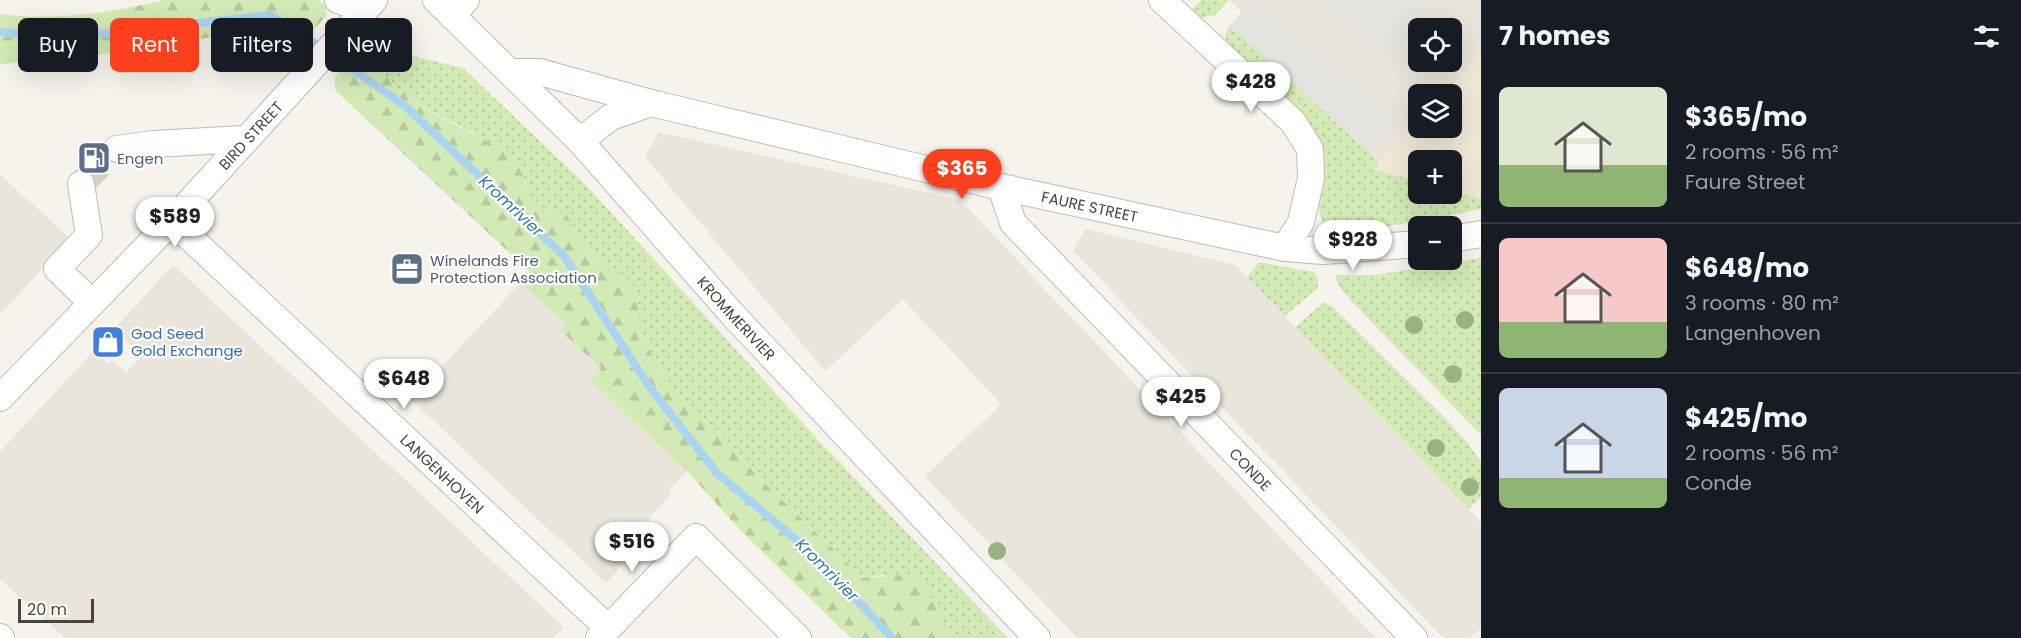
<!DOCTYPE html>
<meta charset="utf-8">
<style>
:root{--surface:#171b24;--page:#20242c;--text:#f1f3f6;--muted:#9ea1a6;--line:#363941;--accent:#fc3f1d}
body{margin:0;font-family:Poppins,sans-serif;background:var(--page);color:var(--text);height:100vh;display:flex;flex-direction:column;font-size:22px;white-space:nowrap}
*{box-sizing:border-box;margin:0}
p{font-size:20px;color:var(--muted)}
.icon{flex:none;width:33px;height:33px;fill:none;stroke:currentColor;stroke-width:2;stroke-linecap:round;stroke-linejoin:round}
.map{position:relative;flex:1;overflow:hidden}
.drawer{display:flex;flex-direction:column;background:var(--surface);width:540px}
.drawer>*{flex:none}
.top-card{position:absolute;left:18px;top:18px;width:570px;height:54px;display:flex;gap:12px}
.fabs{position:absolute;left:1408px;top:18px;display:grid;gap:12px}
.fabs a{display:grid;place-items:center;width:54px;height:54px;border-radius:9px;background:var(--surface);box-shadow:0 6px 24px #0002;font-size:30px}
.scale{position:absolute;left:18px;bottom:15px;width:76px;box-sizing:border-box;padding-left:6px;border:3px solid #4b4439;border-top:0;font-size:16px;line-height:21px;white-space:nowrap;color:#4b4439;-webkit-text-stroke:4px #fff;paint-order:stroke}
.price{position:absolute;translate:-50% -51px;padding:0 14px;border-radius:21px;background:#fff;color:#222;font-size:20px;line-height:39px;filter:drop-shadow(0 2px 3px #0008)}
.price::after{content:'';position:absolute;left:50%;top:36px;width:18px;height:14px;margin-left:-9px;background:inherit;clip-path:polygon(0 0,100% 0,50% 100%)}
.price.current{background:var(--accent);color:#fff}
ul{padding:0;list-style:none}
li{display:flex;align-items:center;gap:18px;height:150px;padding:0 18px}
li+li{border-top:2px solid var(--line)}
li span{display:grid;place-items:center;flex:none;width:168px;height:120px;border-radius:9px;color:#555}
li>.icon{margin-inline-start:auto}
span .icon{width:72px;height:72px;fill:#fffc;stroke-width:1}
li b{font-size:26px}
h2{display:flex;justify-content:space-between;align-items:center;height:72px;padding:0 18px;font-size:26px}
.chip{padding:0 21px;border-radius:9px;background:var(--surface);box-shadow:0 6px 24px #0002;font-size:21px;line-height:54px}
.chip.current{background:var(--accent);color:#fff}
main{display:flex;flex:1;min-height:0}
.map>svg:first-child{display:block}
.residential{fill:#eae5da;fill-rule:evenodd}
.education{fill:#efe8d6}
.green{fill:url(#green-dots)}
.forest{fill:url(#forest-firs)}
.parking{fill:#e5e3e0}
.lines{fill:none;stroke-linecap:round;stroke-linejoin:round}
.stream{stroke:#a9d4f2;stroke-width:8}
.minor-tunnel{stroke:#d4d0c8;stroke-width:26;stroke-dasharray:26 13;stroke-linecap:butt}
.minor-casing{stroke:#c2bbae;stroke-width:28}
.minor{stroke:#fff;stroke-width:26}
.tree{fill:#97b381}
.labels{text-anchor:middle;dominant-baseline:central;stroke-width:4.5;stroke-linejoin:round;paint-order:stroke}
.street-label{font-size:15px;fill:#4b4439;stroke:#fff}
.service-label{font-size:15px;fill:#4e5e75;stroke:#fff;text-anchor:start}
.shop-label{font-size:15px;fill:#366cbe;stroke:#fff;text-anchor:start}
.water-label{font-size:16px;font-style:italic;fill:#2e7ab2;stroke:#fff}
</style>
<main>
<div class="map">
<svg width="1481" height="638" viewBox="0 0 1481 638">
<defs>
<pattern id="green-dots" width="8" height="8" patternUnits="userSpaceOnUse" patternTransform="scale(1.5)"><rect width="8" height="8" fill="#d2eab5"/><path d="M2 2h.1M6 6h.1" fill="none" stroke="#b6ca9c" stroke-width="1.8" stroke-linecap="round"/></pattern>
<pattern id="forest-firs" width="22" height="20" patternUnits="userSpaceOnUse" patternTransform="scale(1.5)"><rect width="22" height="20" fill="#d2eab5"/><path d="M5 1l3.5 6h-7zM16 11l3.5 6h-7z" fill="#b6ca9c"/></pattern>
</defs>
<rect width="100%" height="100%" fill="#f6f3ec"/>
<g class="residential">
<path d="M1229,0H1481V54L1442,94H1419V120L1379,162L1230,25L1242,12ZM1419,28H1452V62H1419Z"/>
<path d="M659,132L960,200L1376,638H1077L999,556L1001,553L996,546L992,547L925,477L1001,404L903,299L825,371L645,157Z"/>
<path d="M0,174L70,239L0,314Z"/>
<path d="M1085,229L1236,265L1481,522V628L1470,638H1443L1073,251Z"/>
<path d="M173,265L564,627L553,638H65L0,579V452L94,350L108,363L112,360L126,373L142,356L114,329Z"/>
<path d="M521,282L567,325L562,331L601,368L590,380L687,471L669,490L672,493L647,520L656,529L606,583L411,400Z"/>
</g>
<path class="education" d="M1481,54V199L1452,191V160H1419V182L1373,169L1419,120V128H1452V94H1442Z"/>
<g class="green">
<path d="M1201,0H1229L1215,15L1200,18L1190,12Z"/>
<path d="M1230,25L1379,162L1373,169L1419,182V194H1452V191L1481,199V209C1448,216 1351,238 1323,223C1312,198 1327,180 1324,155C1321,121 1253,68 1227,45L1225,35Z"/>
<path d="M361,48H380L381,56L402,61L408,55L463,68L588,187L819,441L1008,638H948C949,614 902,588 884,575L863,578L755,474L723,435L679,399L642,338L638,319L616,269L588,251L566,215L546,210L528,194L523,175L472,132L425,109L393,85L377,62Z"/>
<path d="M1481,258V435L1352,302L1338,285L1335,275H1375Z"/>
<path d="M1259,262L1313,272L1317,275L1318,288L1285,316L1247,277Z"/>
<path d="M1323,303L1331,305L1447,420L1469,445L1481,462V497L1469,509L1295,327Z"/>
</g>
<g class="forest">
<path d="M164,0H317L326,5L327,15L301,43L284,31L264,29L105,54L0,64V14C54,21 111,13 164,0Z"/>
<path d="M361,48L377,62L393,85L424,109L510,153L523,175L528,194L546,210L566,214L588,251L616,269L635,287L642,338L679,399L723,435L755,474L863,578L918,574L933,598L948,632V638H851L740,530L687,471L590,380L601,368L561,331L566,325L521,282L530,272L335,90V76Z"/>
</g>
<g class="parking">
<path d="M1253,0H1256L1392,125L1368,152L1230,25Z"/>
<path d="M1328,0H1433L1419,16L1426,22L1392,59Z"/>
</g>
<g class="lines">
<path class="stream" d="M0,32L61,38L271,15L313,42L404,105L564,256L651,389L717,473L820,560L892,638"/>
<path class="minor-tunnel" d="M81,184L117,149"/>
<g class="minor-casing">
<g id="minor">
<path d="M338,0L366,9"/>
<path id="s1" d="M436,0L580,141L733,315L1037,638"/>
<path d="M1162,0L1293,122L1310,149L1311,178L1301,222L1285,248"/>
<path d="M452,16L466,0"/>
<path id="s2" d="M510,72H540L651,103L1001,187L1285,248L1323,251L1419,244"/>
<path d="M580,141L611,117L651,103"/>
<path d="M117,149L154,144L244,139"/>
<path d="M81,184L89,235L57,269L91,302"/>
<path id="s3" d="M1001,187L1013,223L1414,638"/>
<path id="s4" d="M172,221L608,628"/>
<path d="M1452,239L1481,234"/>
<path id="s5" d="M0,398L172,221L374,0"/>
<path d="M0,637L1,638"/>
<path d="M599,638L696,537L798,638"/>
</g>
</g>
<use href="#minor" class="minor"/>
</g>
<g class="tree">
<circle cx="1465" cy="320" r="9"/>
<circle cx="1414" cy="325" r="9"/>
<circle cx="1453" cy="374" r="9"/>
<circle cx="1436" cy="448" r="9"/>
<circle cx="1470" cy="487" r="9"/>
<circle cx="997" cy="551" r="9"/>
</g>
<defs>
<g id="fuel-square" transform="scale(1.725)"><rect x="-9" y="-9" width="18" height="18" rx="4" fill="#5c6f8a" stroke="#fff"/><path d="M-5.5-6h7V0h2V4h1.3V-2.5L3-4.5l.8-.8L6-3V5H2.5V1h-1V6h-7ZM-4.2-4.7v3.2H.2V-4.7Z" fill="#fff"/></g>
<g id="office-square" transform="scale(1.725)"><rect x="-9" y="-9" width="18" height="18" rx="4" fill="#5c6f8a" stroke="#fff"/><path d="M-6-3h4V-5.5h4V-3h4V5H-6ZM-1-4.5V-3h2v-1.5ZM-6 0V1H6V0Z" fill="#fff"/></g>
<g id="shop-square" transform="scale(1.725)"><rect x="-9" y="-9" width="18" height="18" rx="4" fill="#3f7fe0" stroke="#fff"/><path d="M-5-2.5h2.3a2.7 3.5 0 0 1 5.4 0H5L5.5 6h-11ZM-1.5-2.5h3a1.5 2.3 0 0 0-3 0Z" fill="#fff"/></g>
</defs>
<g fill-rule="evenodd">
<use href="#fuel-square" x="94" y="158"/>
<use href="#office-square" x="407" y="269"/>
<use href="#shop-square" x="108" y="342"/>
</g>
<g class="labels">
<g class="street-label">
<text stroke="none"><textPath href="#s5" startOffset="363">BIRD STREET</textPath></text>
<text stroke="none"><textPath href="#s2" startOffset="596">FAURE STREET</textPath></text>
<text stroke="none"><textPath href="#s1" startOffset="438">KROMMERIVIER</textPath></text>
<text stroke="none"><textPath href="#s3" startOffset="380">CONDE</textPath></text>
<text stroke="none"><textPath href="#s4" startOffset="370">LANGENHOVEN</textPath></text>
</g>
<g class="service-label">
<text x="117" y="158">Engen</text>
<text x="430" y="260">Winelands Fire<tspan x="430" dy="17">Protection Association</tspan></text>
</g>
<g class="shop-label">
<text x="131" y="333">God Seed<tspan x="131" dy="17">Gold Exchange</tspan></text>
</g>
<g class="water-label">
<text transform="translate(511 206) rotate(43)">Kromrivier</text>
<text transform="translate(827 570) rotate(45)">Kromrivier</text>
</g>
</g>
</svg>
<div class="fabs">
<a><svg class="icon" aria-label="locate" viewBox="0 0 24 24"><circle cx="12" cy="12" r="6"/><path d="M12 2v4M12 18v4M2 12h4M18 12h4"/></svg></a>
<a><svg class="icon" aria-label="layers" viewBox="0 0 24 24"><path d="M12 4l9 5-9 5-9-5zM3 14l9 5 9-5"/></svg></a>
<a>+</a>
<a>−</a>
</div>
<div class="scale">20 m</div>
<b class="price" style="left:1251px;top:113px">$428</b>
<b class="price current" style="left:962px;top:200px">$365</b>
<b class="price" style="left:175px;top:248px">$589</b>
<b class="price" style="left:1353px;top:271px">$928</b>
<b class="price" style="left:404px;top:410px">$648</b>
<b class="price" style="left:1181px;top:428px">$425</b>
<b class="price" style="left:632px;top:573px">$516</b>
<div class="top-card">
<a class="chip">Buy</a>
<a class="chip current">Rent</a>
<a class="chip">Filters</a>
<a class="chip">New</a>
</div>
</div>
<section class="drawer">
<h2>7 homes<svg class="icon" aria-label="filters" viewBox="0 0 24 24"><path d="M4 7h16M4 17h16"/><circle cx="9" cy="7" r="2"/><circle cx="15" cy="17" r="2"/></svg></h2>
<ul>
<li><span style="background:linear-gradient(#dfe7d0 65%,#8fb573 0)"><svg class="icon" aria-label="home" viewBox="0 0 24 24"><path d="M3 11l9-7 9 7M6 9v11h12V9"/></svg></span><div><b>$365/mo</b><p>2 rooms · 56 m²</p><p>Faure Street</p></div></li>
<li><span style="background:linear-gradient(#f6c9c9 70%,#8fb573 0)"><svg class="icon" aria-label="home" viewBox="0 0 24 24"><path d="M3 11l9-7 9 7M6 9v11h12V9"/></svg></span><div><b>$648/mo</b><p>3 rooms · 80 m²</p><p>Langenhoven</p></div></li>
<li><span style="background:linear-gradient(#c9d6e8 75%,#8fb573 0)"><svg class="icon" aria-label="home" viewBox="0 0 24 24"><path d="M3 11l9-7 9 7M6 9v11h12V9"/></svg></span><div><b>$425/mo</b><p>2 rooms · 56 m²</p><p>Conde</p></div></li>
</ul>
</section>
</main>
